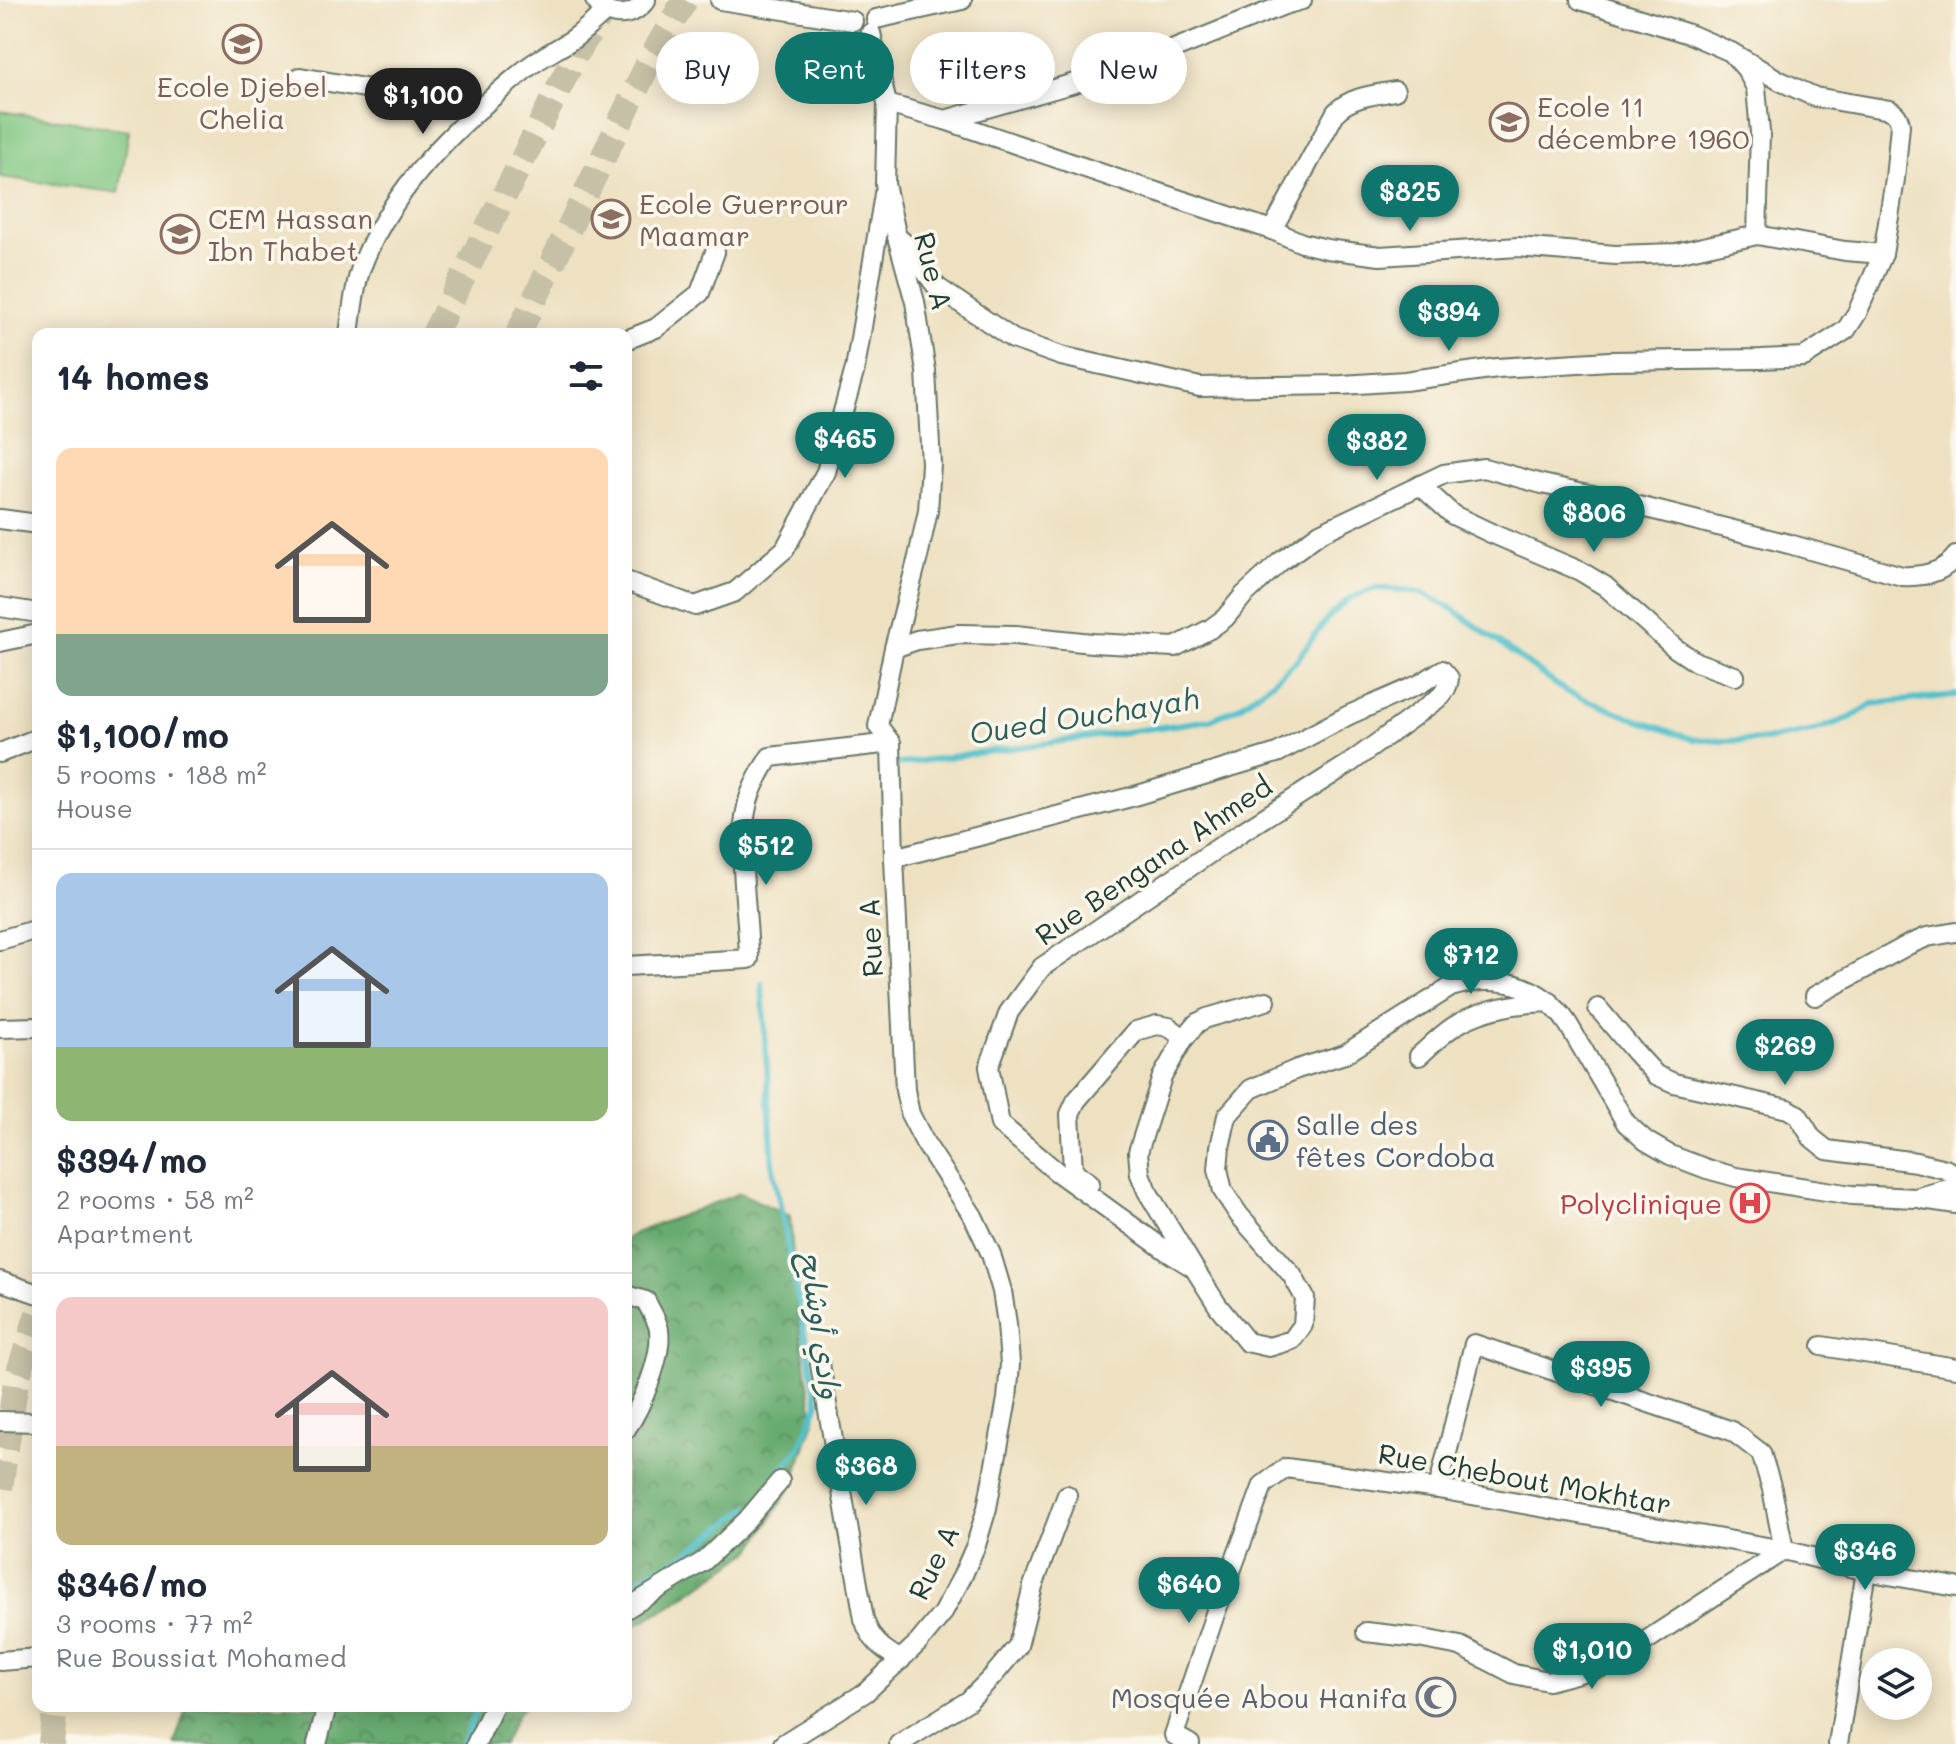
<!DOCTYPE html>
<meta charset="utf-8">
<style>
:root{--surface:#fff;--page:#f2f2f3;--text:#1f2937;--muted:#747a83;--line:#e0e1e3;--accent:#0f766e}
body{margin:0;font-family:Mali,"Playpen Sans Arabic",sans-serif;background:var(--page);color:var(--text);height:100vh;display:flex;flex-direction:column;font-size:30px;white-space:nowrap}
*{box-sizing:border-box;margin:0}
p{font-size:26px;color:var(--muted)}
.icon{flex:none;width:44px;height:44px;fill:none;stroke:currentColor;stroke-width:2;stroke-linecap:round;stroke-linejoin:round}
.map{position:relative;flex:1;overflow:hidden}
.drawer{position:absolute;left:32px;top:328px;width:600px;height:1384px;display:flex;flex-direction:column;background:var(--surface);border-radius:16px;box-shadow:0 4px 20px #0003}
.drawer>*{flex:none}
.hud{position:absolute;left:656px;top:32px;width:760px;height:72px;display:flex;gap:16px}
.controls{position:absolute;left:1860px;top:1648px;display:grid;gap:16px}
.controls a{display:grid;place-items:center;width:72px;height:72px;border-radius:50%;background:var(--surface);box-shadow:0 4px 20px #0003;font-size:40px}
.price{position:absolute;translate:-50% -68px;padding:0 18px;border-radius:28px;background:var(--accent);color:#fff;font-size:26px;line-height:52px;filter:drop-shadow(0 2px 4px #0008)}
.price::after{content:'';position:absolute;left:50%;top:48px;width:24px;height:18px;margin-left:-12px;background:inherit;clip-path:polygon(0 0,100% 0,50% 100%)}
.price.selected{background:#222;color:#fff}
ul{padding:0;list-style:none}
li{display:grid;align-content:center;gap:16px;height:424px;padding:0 24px}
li+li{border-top:2px solid var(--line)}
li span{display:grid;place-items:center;height:248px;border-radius:16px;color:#555}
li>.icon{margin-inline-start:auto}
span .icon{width:144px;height:144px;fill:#fffc;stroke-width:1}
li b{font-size:34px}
h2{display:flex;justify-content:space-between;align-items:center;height:96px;padding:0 24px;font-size:34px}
.chip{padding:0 28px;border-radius:36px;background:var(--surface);box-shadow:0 4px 20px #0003;font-size:28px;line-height:72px}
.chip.selected{background:var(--accent);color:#fff}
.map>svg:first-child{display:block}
.forest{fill:url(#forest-crowns);stroke:#447452;stroke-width:2}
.park{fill:#80c681;stroke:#50825a;stroke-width:2}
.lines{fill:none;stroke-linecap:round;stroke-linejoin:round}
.stream{stroke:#53c0cb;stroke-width:6}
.highway-tunnel{stroke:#c5c0a6;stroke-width:26;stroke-dasharray:26 13;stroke-linecap:butt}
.minor-casing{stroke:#677666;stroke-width:22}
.minor{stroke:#fff;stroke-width:18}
.labels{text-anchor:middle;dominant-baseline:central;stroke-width:7;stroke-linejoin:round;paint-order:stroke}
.education-label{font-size:28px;fill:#785e54;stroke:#fbf7ec;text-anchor:start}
.street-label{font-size:28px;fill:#1f3d34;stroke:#fbf7ec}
.service-label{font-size:28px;fill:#4e5e75;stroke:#fbf7ec;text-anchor:start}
.health-label{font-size:28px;fill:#be3a42;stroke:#fbf7ec;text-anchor:end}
.worship-label{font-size:28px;fill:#5b616d;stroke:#fbf7ec;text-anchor:end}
.water-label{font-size:30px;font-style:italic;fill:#2c5e5a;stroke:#fbf7ec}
</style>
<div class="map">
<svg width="1956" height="1744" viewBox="0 0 1956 1744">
<defs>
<pattern id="forest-crowns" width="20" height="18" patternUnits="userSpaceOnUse" patternTransform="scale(2)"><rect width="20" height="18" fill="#68ab6f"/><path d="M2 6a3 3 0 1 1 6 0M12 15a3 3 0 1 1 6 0" fill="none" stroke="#558c5c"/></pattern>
</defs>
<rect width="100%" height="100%" fill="#fbf7ec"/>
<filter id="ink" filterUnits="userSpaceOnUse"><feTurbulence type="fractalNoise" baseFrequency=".0125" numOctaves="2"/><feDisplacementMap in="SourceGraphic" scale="16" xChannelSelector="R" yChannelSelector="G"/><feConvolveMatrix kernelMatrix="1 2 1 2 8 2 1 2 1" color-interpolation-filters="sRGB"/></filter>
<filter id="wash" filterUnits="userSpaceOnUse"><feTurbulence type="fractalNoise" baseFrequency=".006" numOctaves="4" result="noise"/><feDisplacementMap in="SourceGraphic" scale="32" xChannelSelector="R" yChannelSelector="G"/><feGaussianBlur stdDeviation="1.8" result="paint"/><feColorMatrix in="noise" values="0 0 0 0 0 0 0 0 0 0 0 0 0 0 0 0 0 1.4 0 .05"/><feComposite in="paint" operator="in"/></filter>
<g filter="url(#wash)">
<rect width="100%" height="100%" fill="#eee1c2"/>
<g class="forest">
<path d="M740,1193L790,1216L797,1313L814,1421L792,1485L752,1550L667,1608L626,1630V1239L635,1233Z"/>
<path d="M187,1706H525L518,1713L503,1744H174Z"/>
</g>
<path class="park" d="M0,111L129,130L119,193L0,177Z"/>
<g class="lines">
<g class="stream">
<path d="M893,765L1210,720L1237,708L1266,687L1296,661L1327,619L1348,599L1376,588L1405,590L1425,594L1454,610L1565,691L1637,720L1692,739L1722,741L1766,740L1814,731L1852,717L1872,704L1956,695"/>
<path d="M762,984L773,1168L818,1403L801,1446L777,1476"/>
<path d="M626,1585L684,1556L748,1508"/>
<path d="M462,1744L478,1706"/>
</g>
</g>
</g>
<g filter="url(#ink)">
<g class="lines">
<g class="highway-tunnel">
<path d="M434,334L576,54L610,0"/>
<path d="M518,334L651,58L685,0"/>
<path d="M0,1488L16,1381L38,1314"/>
<path d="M51,1744L55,1706"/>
</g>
<g class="minor-casing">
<g id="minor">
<path d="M595,0C608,19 632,19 646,0"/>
<path d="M720,0L853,21"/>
<path d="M1580,0L1692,35L1731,52L1746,69L1756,88L1760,132L1757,235"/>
<path d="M876,19L962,0"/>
<path d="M300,77L481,108"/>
<path d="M887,104L945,120L1127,68L1284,5L1302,0"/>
<path d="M945,120L1135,185L1272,230L1302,243L1327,249L1380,256L1518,247L1615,255L1676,253L1757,235L1845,251L1883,254"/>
<path d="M1272,230L1336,112C1352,96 1374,95 1395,91"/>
<path d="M902,241L937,287L1013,339L1061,356L1200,387L1342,385L1405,381L1497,368L1610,361L1761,359L1804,357L1846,330L1857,313L1883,254L1895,179L1900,125C1899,117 1896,114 1890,110L1815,97L1780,81L1731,52"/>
<path d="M349,334C352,313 354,288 361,268C391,187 461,122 527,68C541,57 558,49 573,39C584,31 595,20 606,11"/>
<path d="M626,340L656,328L700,293L715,252"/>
<path d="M1420,485L1453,515L1493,534L1580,571L1605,586L1675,648L1696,662L1735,676"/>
<path d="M0,519L38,524"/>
<path d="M626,581L695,606L735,592L785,549L826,472L855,369L884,194"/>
<path d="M0,607L38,613"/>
<path d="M0,642L38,634"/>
<path d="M894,648L917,640L958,634L1015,635L1092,643L1175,647L1210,629L1225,618L1244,595L1280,562L1320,533L1444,474L1484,468L1542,484L1607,498L1789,544L1902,576C1923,577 1943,573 1956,556"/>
<path d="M0,753L38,738"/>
<path d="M894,858L1131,797L1277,753L1349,715L1420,684L1442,670L1449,678C1448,688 1444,694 1436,700L1350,763L1243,831L1042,967L1009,1012L989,1067L1000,1124L1057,1172L1168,1252L1194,1268L1218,1306L1247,1342L1269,1347L1292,1340L1303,1325L1305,1298L1292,1275L1239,1215L1223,1191L1218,1169L1220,1147L1227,1116L1251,1089L1297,1069L1345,1054L1451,987C1496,973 1541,983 1568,1024L1626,1123L1646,1141L1670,1155L1707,1169L1736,1177L1852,1195L1915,1198L1956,1187"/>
<path d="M0,940L38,929"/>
<path d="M626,966L749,959C748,909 736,849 748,802C752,786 761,771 770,757L891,743"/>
<path d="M1815,996L1908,945L1927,937L1956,932"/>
<path d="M1598,1008L1634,1051L1656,1075L1674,1083L1788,1109L1798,1115L1812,1138L1827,1150L1916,1162L1945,1169L1956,1175"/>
<path d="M0,1028L38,1027"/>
<path d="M1419,1056C1430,1046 1441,1035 1453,1027C1481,1008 1517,1003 1550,1002"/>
<path d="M1090,1183L1073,1171L1070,1114L1076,1101L1136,1031L1157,1025L1169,1027L1177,1033L1183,1040"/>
<path d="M1922,1199L1956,1204"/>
<path d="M1192,1265L1147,1191L1140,1174L1138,1152L1162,1077L1183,1040L1197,1023L1207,1018L1266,1001"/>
<path d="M0,1281L38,1294"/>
<path d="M626,1295L646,1301C650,1310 658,1321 659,1330C663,1356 641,1408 626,1429"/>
<path d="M1822,1346L1956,1368"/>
<path d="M820,1364L864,1619C871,1641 882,1649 901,1660"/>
<path d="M0,1421L38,1422"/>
<path d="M1438,1489L1474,1344L1732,1431L1761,1453L1772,1489L1784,1550"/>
<path d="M626,1609L704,1561L747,1520L780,1481"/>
<path d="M1366,1632L1418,1638L1460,1646L1514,1674L1548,1681L1609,1665L1784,1550"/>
<path d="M0,1661L38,1658"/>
<path d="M317,1744L327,1706"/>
<path d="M476,1744L494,1706"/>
<path d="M783,1744L866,1692L919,1642L942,1614L962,1577L976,1545L987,1508L1007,1399L1010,1364L1007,1324L1002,1291L991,1254L973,1216L925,1143L910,1114L905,1090L894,858L891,743L878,726L894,648L918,557L928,511L931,464L926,371L915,302L896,233L885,184L887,104L871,33"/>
<path d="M899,1744L968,1701L993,1676L1018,1646L1033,1586L1067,1495"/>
<path d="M1190,1744L1174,1735L1215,1614L1263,1485L1286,1468L1438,1489L1784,1550L1866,1571L1956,1587"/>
<path d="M1838,1744L1866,1571"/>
</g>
</g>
<use href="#minor" class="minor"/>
</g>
</g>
<defs>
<g id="school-ring" transform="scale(2)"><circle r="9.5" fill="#fbf7ec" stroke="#8d6e63" stroke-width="1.5"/><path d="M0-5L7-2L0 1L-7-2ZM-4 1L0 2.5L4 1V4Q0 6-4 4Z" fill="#8d6e63"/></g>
<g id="civic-ring" transform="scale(2)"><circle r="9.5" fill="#fbf7ec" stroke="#5c6f8a" stroke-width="1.5"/><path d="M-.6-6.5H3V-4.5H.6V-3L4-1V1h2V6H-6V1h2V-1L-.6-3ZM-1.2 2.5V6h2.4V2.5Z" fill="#5c6f8a"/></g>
<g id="hospital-ring" transform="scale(2)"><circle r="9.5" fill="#fbf7ec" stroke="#e0444e" stroke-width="1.5"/><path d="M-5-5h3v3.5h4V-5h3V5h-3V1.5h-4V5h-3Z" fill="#e0444e"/></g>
<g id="mosque-ring" transform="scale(2)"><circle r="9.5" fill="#fbf7ec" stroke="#6b7280" stroke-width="1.5"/><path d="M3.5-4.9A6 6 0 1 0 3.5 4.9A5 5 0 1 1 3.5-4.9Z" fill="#6b7280"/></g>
</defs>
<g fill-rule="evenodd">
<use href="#school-ring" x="242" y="44"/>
<use href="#school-ring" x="1509" y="122"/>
<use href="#school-ring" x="611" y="219"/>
<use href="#school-ring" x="180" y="234"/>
<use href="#civic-ring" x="1268" y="1140"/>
<use href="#hospital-ring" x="1750" y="1203"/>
<use href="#mosque-ring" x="1436" y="1697"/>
</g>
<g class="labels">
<g class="education-label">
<text x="242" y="86" text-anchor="middle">Ecole Djebel<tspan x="242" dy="32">Chelia</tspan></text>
<text x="1537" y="106">Ecole 11<tspan x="1537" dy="32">décembre 1960</tspan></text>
<text x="639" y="203">Ecole Guerrour<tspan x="639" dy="32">Maamar</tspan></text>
<text x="208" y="218">CEM Hassan<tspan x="208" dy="32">Ibn Thabet</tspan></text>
</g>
<g class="street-label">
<text transform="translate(934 271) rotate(76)">Rue A</text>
<text transform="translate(1153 860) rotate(-34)">Rue Bengana Ahmed</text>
<text transform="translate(870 938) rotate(-93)">Rue A</text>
<text transform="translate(1525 1478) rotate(10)">Rue Chebout Mokhtar</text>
<text transform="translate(933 1562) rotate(-64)">Rue A</text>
</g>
<g class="service-label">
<text x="1296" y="1124">Salle des<tspan x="1296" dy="32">fêtes Cordoba</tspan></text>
</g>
<g class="health-label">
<text x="1722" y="1203">Polyclinique</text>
</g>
<g class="worship-label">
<text x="1408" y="1697">Mosquée Abou Hanifa</text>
</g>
<g class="water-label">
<text transform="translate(1084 715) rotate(-9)">Oued Ouchayah</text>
<text transform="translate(822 1325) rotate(82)">وادي أوشايح</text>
</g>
</g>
</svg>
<div class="controls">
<a><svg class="icon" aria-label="layers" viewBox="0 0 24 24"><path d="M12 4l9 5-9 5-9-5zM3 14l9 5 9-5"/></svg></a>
</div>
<b class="price selected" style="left:423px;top:136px">$1,100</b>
<b class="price" style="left:1410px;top:233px">$825</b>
<b class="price" style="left:1449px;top:353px">$394</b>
<b class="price" style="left:845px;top:480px">$465</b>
<b class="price" style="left:1377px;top:482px">$382</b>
<b class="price" style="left:1594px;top:554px">$806</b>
<b class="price" style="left:766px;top:887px">$512</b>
<b class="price" style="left:1471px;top:996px">$712</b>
<b class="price" style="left:1785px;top:1087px">$269</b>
<b class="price" style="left:1601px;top:1409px">$395</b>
<b class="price" style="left:866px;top:1507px">$368</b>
<b class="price" style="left:1865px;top:1592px">$346</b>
<b class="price" style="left:1189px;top:1625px">$640</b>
<b class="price" style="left:1592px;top:1691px">$1,010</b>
<div class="hud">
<a class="chip">Buy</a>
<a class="chip selected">Rent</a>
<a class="chip">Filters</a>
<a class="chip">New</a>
</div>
<section class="drawer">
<h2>14 homes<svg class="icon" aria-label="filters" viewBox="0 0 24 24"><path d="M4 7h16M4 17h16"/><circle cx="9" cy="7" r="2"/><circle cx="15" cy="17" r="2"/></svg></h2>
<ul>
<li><span style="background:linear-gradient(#ffd9b3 75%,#7fa58c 0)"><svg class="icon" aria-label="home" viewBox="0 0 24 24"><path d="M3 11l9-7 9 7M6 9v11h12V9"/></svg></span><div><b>$1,100/mo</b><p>5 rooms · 188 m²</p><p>House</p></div></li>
<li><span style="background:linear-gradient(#a9c7e8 70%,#8fb573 0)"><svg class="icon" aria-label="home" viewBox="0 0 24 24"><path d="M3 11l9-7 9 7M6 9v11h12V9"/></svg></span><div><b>$394/mo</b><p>2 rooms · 58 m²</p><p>Apartment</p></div></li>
<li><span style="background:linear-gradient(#f6c9c9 60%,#c2b280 0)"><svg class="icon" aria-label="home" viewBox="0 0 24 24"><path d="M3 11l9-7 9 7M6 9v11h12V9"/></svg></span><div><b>$346/mo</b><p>3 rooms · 77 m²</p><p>Rue Boussiat Mohamed</p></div></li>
</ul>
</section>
</div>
